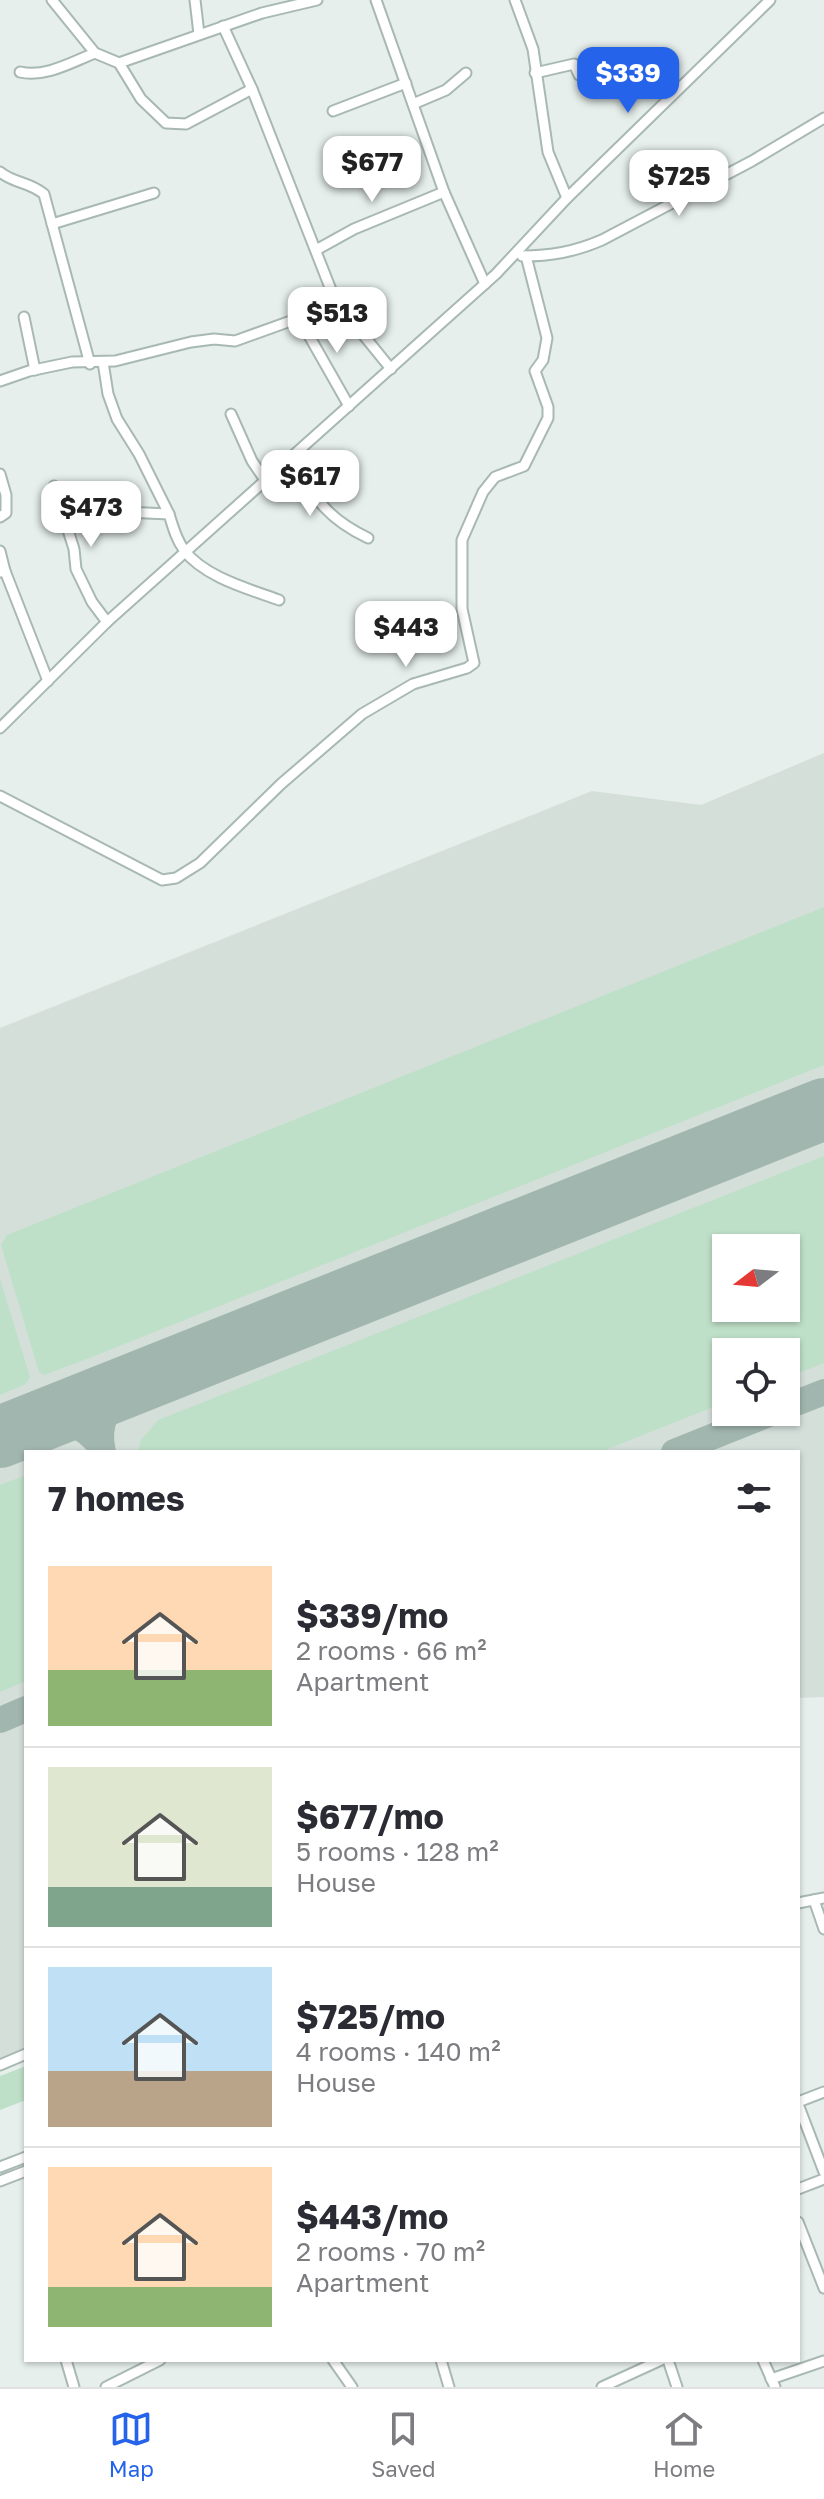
<!DOCTYPE html>
<meta charset="utf-8">
<style>
:root{--surface:#fff;--page:#f2f2f3;--text:#2b2b33;--muted:#7c7c81;--line:#e1e1e2;--accent:#2563eb}
body{margin:0;font-family:"Golos Text",sans-serif;background:var(--page);color:var(--text);height:100vh;display:flex;flex-direction:column;font-size:30px;white-space:nowrap}
*{box-sizing:border-box;margin:0}
p{font-size:26px;color:var(--muted)}
.icon{flex:none;width:44px;height:44px;fill:none;stroke:currentColor;stroke-width:2;stroke-linecap:round;stroke-linejoin:round}
.map{position:relative;flex:1;overflow:hidden}
.drawer{position:absolute;left:24px;top:1450px;width:776px;height:912px;display:flex;flex-direction:column;background:var(--surface);border-radius:0px;box-shadow:0 2px 6px #0004}
.drawer>*{flex:none}
.needle{width:52px;rotate:254deg}
.tools{position:absolute;left:712px;top:1234px;display:grid;gap:16px}
.tools a{display:grid;place-items:center;width:88px;height:88px;border-radius:0px;background:var(--surface);box-shadow:0 2px 6px #0004;font-size:40px}
.price{position:absolute;translate:-50% -68px;padding:0 18px;border-radius:16px;background:#fff;color:#222;font-size:26px;line-height:52px;filter:drop-shadow(0 2px 4px #0008)}
.price::after{content:'';position:absolute;left:50%;top:48px;width:24px;height:18px;margin-left:-12px;background:inherit;clip-path:polygon(0 0,100% 0,50% 100%)}
.price.selected{background:var(--accent);color:#fff}
ul{padding:0;list-style:none}
li{display:flex;align-items:center;gap:24px;height:200px;padding:0 24px}
li+li{border-top:2px solid var(--line)}
li span{display:grid;place-items:center;flex:none;width:224px;height:160px;border-radius:0px;color:#555}
li>.icon{margin-inline-start:auto}
span .icon{width:96px;height:96px;fill:#fffc;stroke-width:1}
li b{font-size:34px}
h2{display:flex;justify-content:space-between;align-items:center;height:96px;padding:0 24px;font-size:34px}
.tab-bar{display:flex;justify-content:space-around;align-items:center;height:112px;border-top:2px solid var(--line);background:var(--surface);font-size:22px;color:var(--muted)}
.tab-bar a{display:grid;justify-items:center;gap:4px}
.tab-bar .selected{color:var(--accent)}
.map>svg:first-child{display:block}
.built{fill:#d4dfda;fill-rule:evenodd}
.green{fill:#bfe0c8;fill-rule:evenodd}
.lines{fill:none;stroke-linecap:round;stroke-linejoin:round}
.taxiway{stroke:#a2b6b0;stroke-width:26}
.runway{stroke:#a2b6b0;stroke-width:62}
.minor-casing{stroke:#a8b8b2;stroke-width:13}
.minor{stroke:#fff;stroke-width:9}
</style>
<div class="map">
<svg width="824" height="2387" viewBox="0 0 824 2387">
<rect width="100%" height="100%" fill="#e6efeb"/>
<path class="built" d="M824,753V1697L798,1698V1452H26V2049L0,2060V1028L592,791L701,805ZM726,1248H786V1308H726ZM726,1352H786V1412H726Z"/>
<g class="green">
<path d="M824,907V1065L82,1361L44,1375L39,1372L1,1245L7,1235Z"/>
<path d="M824,1156V1363L786,1378V1352H726V1402L600,1452H138L141,1440L158,1420ZM726,1248H786V1308H726Z"/>
<path d="M0,1279L30,1377L26,1384L0,1395Z"/>
<path d="M26,1475V1681L0,1692V1485Z"/>
<path d="M26,2066V2100L0,2110V2076Z"/>
</g>
<g class="lines">
<g class="taxiway">
<path d="M786,1407L824,1392"/>
<path d="M32,1424C65,1418 81,1422 102,1448"/>
<path d="M103,1452C96,1424 108,1404 128,1386"/>
<path d="M674,1452L774,1412"/>
<path d="M0,1720L26,1709"/>
</g>
<path class="runway" d="M0,1437L824,1109"/>
<g class="minor-casing">
<g id="minor">
<path d="M52,0L95,53L119,63L141,99L166,123L186,124L252,89"/>
<path d="M195,0L199,34"/>
<path d="M376,0L444,192L485,284"/>
<path d="M515,0L533,49L548,152L567,198"/>
<path d="M223,26L252,89L335,300L391,369"/>
<path d="M119,63L262,13L317,0"/>
<path d="M20,72C45,78 72,62 95,53"/>
<path d="M535,73L574,64L579,75"/>
<path d="M413,104L446,90L466,73"/>
<path d="M333,111L406,83"/>
<path d="M0,172C15,184 28,181 44,194L90,364"/>
<path d="M52,224L154,193"/>
<path d="M316,250L354,229L444,192"/>
<path d="M522,256C551,256 574,252 602,240L752,161L824,118"/>
<path d="M24,317L35,370"/>
<path d="M299,318L349,406"/>
<path d="M103,362L108,394L117,419L139,454L169,514"/>
<path d="M0,381L29,371L72,362L115,361L191,342L214,339L235,341L299,318L335,300"/>
<path d="M231,414L252,461L265,480"/>
<path d="M291,457C315,497 324,517 368,538"/>
<path d="M0,474L6,495V513L0,517"/>
<path d="M54,486L74,549L76,569L92,602L107,622"/>
<path d="M124,512L169,514C173,527 176,539 184,550C204,577 249,589 279,600"/>
<path d="M0,551L5,571"/>
<path d="M0,572L5,571L48,681"/>
<path d="M0,728L107,622L496,274L567,198L770,0"/>
<path d="M0,796L162,880L176,878L200,863L281,784L362,714L413,684L467,668L474,663L462,609V540L483,492L495,477L524,466L548,418V407L535,371L543,360L547,338L526,256"/>
<path d="M814,1900L824,1929"/>
<path d="M798,1903L824,1898"/>
<path d="M0,2065L26,2054"/>
<path d="M798,2102L824,2092"/>
<path d="M798,2104L824,2172"/>
<path d="M0,2167L26,2157"/>
<path d="M0,2181L26,2171"/>
<path d="M798,2189L824,2179"/>
<path d="M798,2222L824,2288"/>
<path d="M66,2360L74,2387"/>
<path d="M333,2360L352,2387"/>
<path d="M441,2360L449,2387"/>
<path d="M668,2360L677,2387"/>
<path d="M763,2360L775,2387"/>
<path d="M771,2379L824,2361"/>
<path d="M106,2387L160,2360"/>
<path d="M602,2387L661,2360"/>
</g>
</g>
<use href="#minor" class="minor"/>
</g>
</svg>
<div class="tools">
<a><svg class="needle" viewBox="-14 -14 28 28"><path d="M0-13l5 13h-10z" fill="#e53935"/><path d="M0 13l5-13h-10z" fill="#7c7c81"/></svg></a>
<a><svg class="icon" aria-label="locate" viewBox="0 0 24 24"><circle cx="12" cy="12" r="6"/><path d="M12 2v4M12 18v4M2 12h4M18 12h4"/></svg></a>
</div>
<b class="price selected" style="left:628px;top:115px">$339</b>
<b class="price" style="left:372px;top:204px">$677</b>
<b class="price" style="left:679px;top:218px">$725</b>
<b class="price" style="left:337px;top:355px">$513</b>
<b class="price" style="left:310px;top:518px">$617</b>
<b class="price" style="left:91px;top:549px">$473</b>
<b class="price" style="left:406px;top:669px">$443</b>
<section class="drawer">
<h2>7 homes<svg class="icon" aria-label="filters" viewBox="0 0 24 24"><path d="M4 7h16M4 17h16"/><circle cx="9" cy="7" r="2"/><circle cx="15" cy="17" r="2"/></svg></h2>
<ul>
<li><span style="background:linear-gradient(#ffd9b3 65%,#8fb573 0)"><svg class="icon" aria-label="home" viewBox="0 0 24 24"><path d="M3 11l9-7 9 7M6 9v11h12V9"/></svg></span><div><b>$339/mo</b><p>2 rooms · 66 m²</p><p>Apartment</p></div></li>
<li><span style="background:linear-gradient(#dfe7d0 75%,#7fa58c 0)"><svg class="icon" aria-label="home" viewBox="0 0 24 24"><path d="M3 11l9-7 9 7M6 9v11h12V9"/></svg></span><div><b>$677/mo</b><p>5 rooms · 128 m²</p><p>House</p></div></li>
<li><span style="background:linear-gradient(#bfe0f5 65%,#b9a48a 0)"><svg class="icon" aria-label="home" viewBox="0 0 24 24"><path d="M3 11l9-7 9 7M6 9v11h12V9"/></svg></span><div><b>$725/mo</b><p>4 rooms · 140 m²</p><p>House</p></div></li>
<li><span style="background:linear-gradient(#ffd9b3 75%,#8fb573 0)"><svg class="icon" aria-label="home" viewBox="0 0 24 24"><path d="M3 11l9-7 9 7M6 9v11h12V9"/></svg></span><div><b>$443/mo</b><p>2 rooms · 70 m²</p><p>Apartment</p></div></li>
</ul>
</section>
</div>
<nav class="tab-bar">
<a class="selected"><svg class="icon" aria-label="map" viewBox="0 0 24 24"><path d="M3 6l6-2 6 2 6-2v14l-6 2-6-2-6 2zM9 4v14M15 6v14"/></svg>Map</a>
<a><svg class="icon" aria-label="saved" viewBox="0 0 24 24"><path d="M7 4h10v16l-5-4-5 4z"/></svg>Saved</a>
<a><svg class="icon" aria-label="home" viewBox="0 0 24 24"><path d="M3 11l9-7 9 7M6 9v11h12V9"/></svg>Home</a>
</nav>
